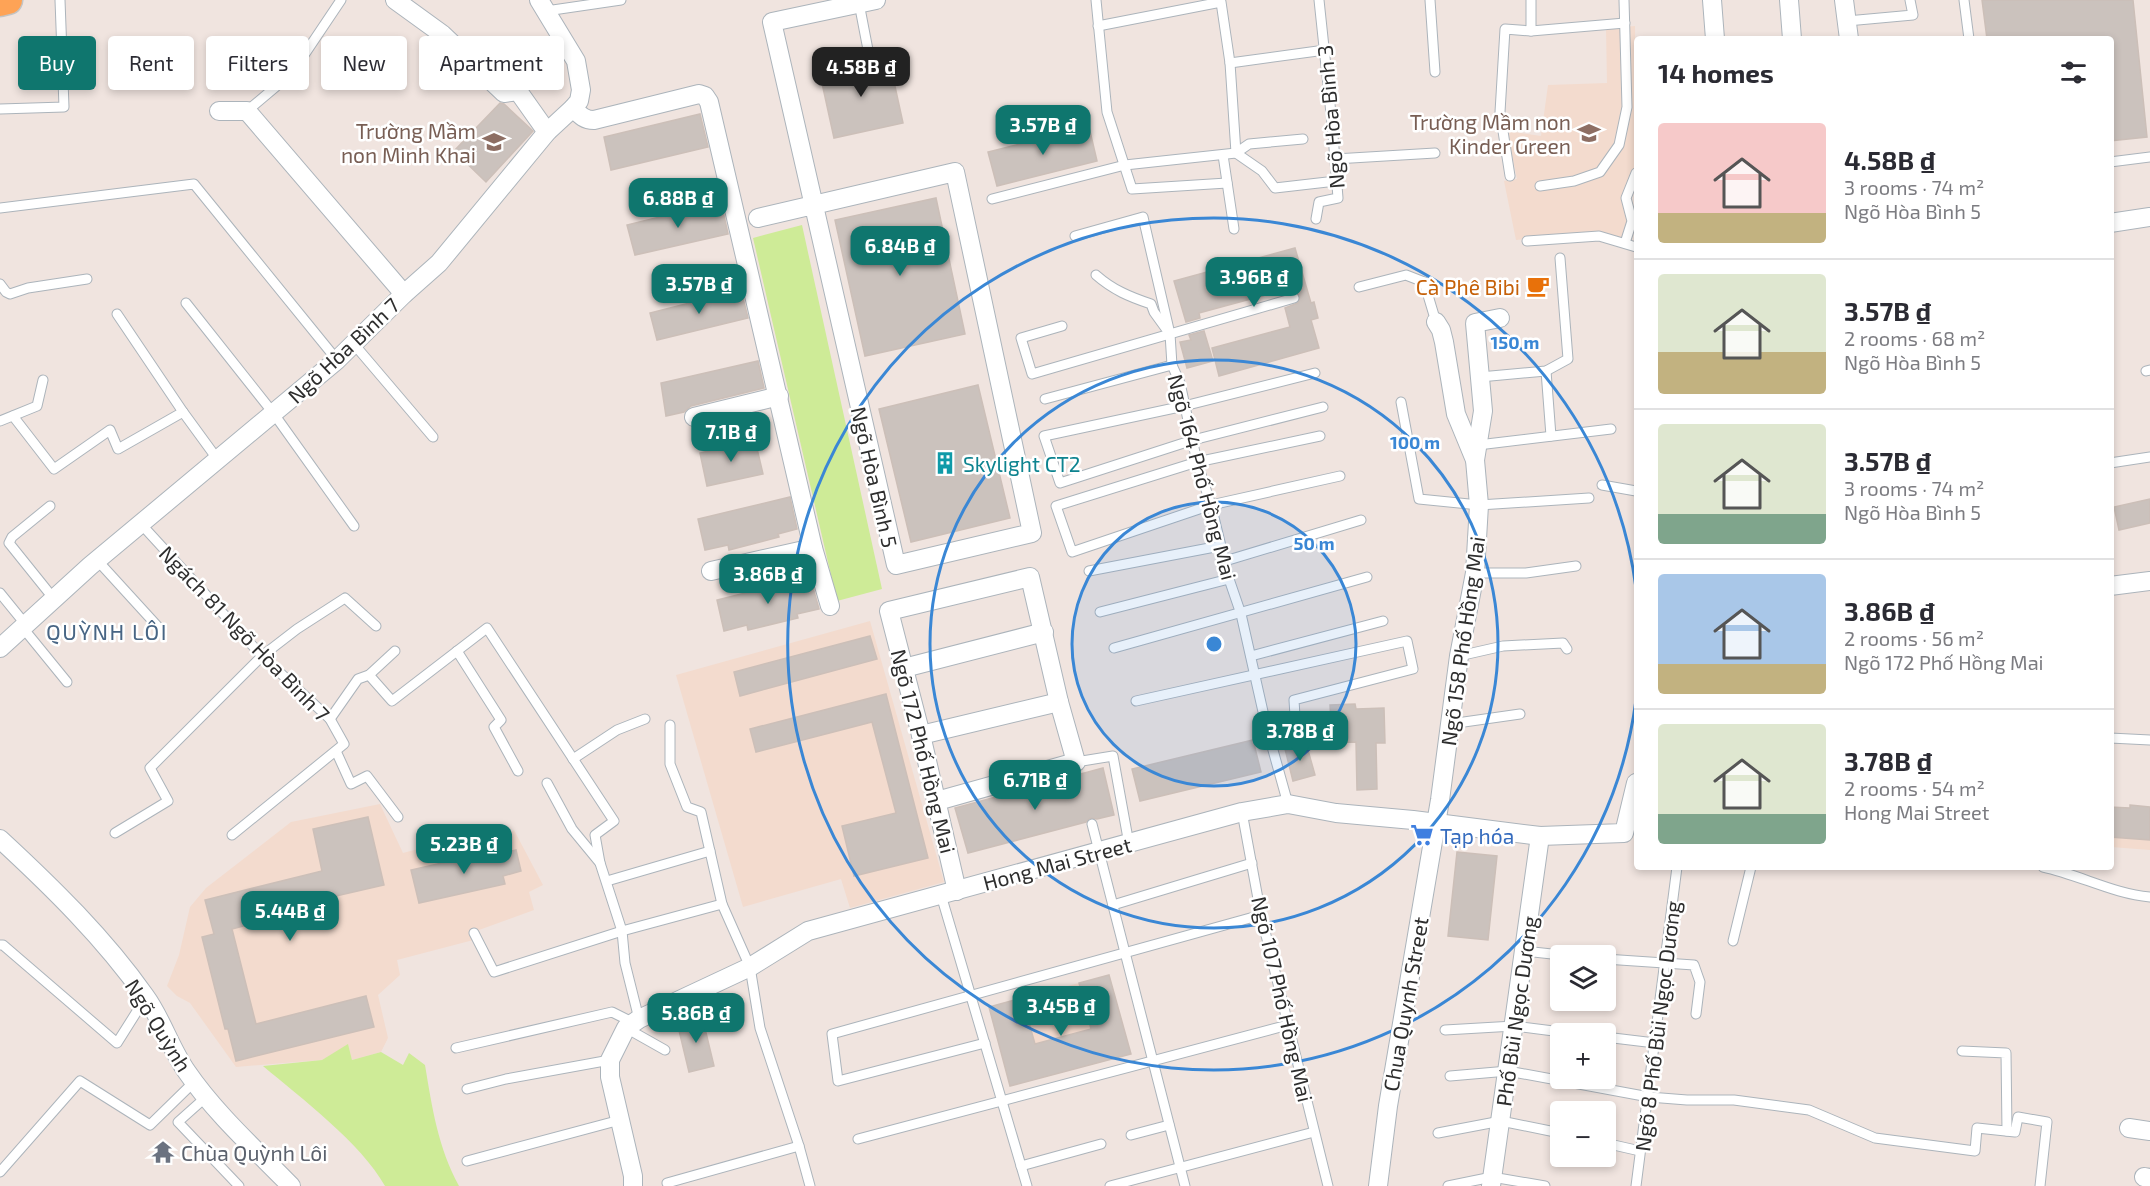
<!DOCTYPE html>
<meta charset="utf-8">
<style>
:root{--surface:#fff;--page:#f7f7f7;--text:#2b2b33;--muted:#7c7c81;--line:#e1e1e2;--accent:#0f766e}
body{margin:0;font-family:"Exo 2",sans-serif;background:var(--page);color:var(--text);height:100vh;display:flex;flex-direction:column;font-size:22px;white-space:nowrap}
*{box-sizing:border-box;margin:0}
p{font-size:20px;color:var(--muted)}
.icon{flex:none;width:33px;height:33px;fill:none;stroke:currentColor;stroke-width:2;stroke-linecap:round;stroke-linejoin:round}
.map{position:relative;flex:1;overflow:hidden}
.details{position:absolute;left:1634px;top:36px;width:480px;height:834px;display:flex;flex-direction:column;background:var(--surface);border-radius:6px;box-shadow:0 3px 9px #0003}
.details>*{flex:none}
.banner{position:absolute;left:18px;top:36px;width:570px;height:54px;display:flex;gap:12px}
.tools{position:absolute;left:1550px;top:945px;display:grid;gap:12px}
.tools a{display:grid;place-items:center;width:66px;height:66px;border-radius:6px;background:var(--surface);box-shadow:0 3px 9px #0003;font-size:30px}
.price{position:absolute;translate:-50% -51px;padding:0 14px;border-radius:12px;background:var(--accent);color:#fff;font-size:20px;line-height:39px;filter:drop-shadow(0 2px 3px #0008)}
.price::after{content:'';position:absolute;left:50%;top:36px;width:18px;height:14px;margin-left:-9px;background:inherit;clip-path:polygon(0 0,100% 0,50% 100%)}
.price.current{background:#222;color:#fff}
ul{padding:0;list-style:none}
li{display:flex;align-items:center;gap:18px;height:150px;padding:0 24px}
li+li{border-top:2px solid var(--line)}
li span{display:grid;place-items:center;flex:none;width:168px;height:120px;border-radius:6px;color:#555}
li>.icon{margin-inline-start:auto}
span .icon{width:72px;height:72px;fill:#fffc;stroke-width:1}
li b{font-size:26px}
h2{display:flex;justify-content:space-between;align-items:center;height:72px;padding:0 24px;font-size:26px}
.tag{padding:0 21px;border-radius:6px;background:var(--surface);box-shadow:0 3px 9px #0003;font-size:21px;line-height:54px}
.tag.current{background:var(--accent);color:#fff}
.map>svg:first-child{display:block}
.education{fill:#f3dbce}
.green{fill:#ceeb97}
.building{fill:#cbc2bd;stroke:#ccbfb8;stroke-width:1.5}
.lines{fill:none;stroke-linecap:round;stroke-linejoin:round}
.lane-casing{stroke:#acb4bb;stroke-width:11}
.street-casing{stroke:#acb4bb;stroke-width:20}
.primary-casing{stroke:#c4c4c4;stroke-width:31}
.lane{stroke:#fff;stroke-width:9}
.street{stroke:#fff;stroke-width:18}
.primary{stroke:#fea356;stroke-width:28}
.ring{fill:none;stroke:#3a87d5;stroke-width:3}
.labels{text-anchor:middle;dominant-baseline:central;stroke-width:5;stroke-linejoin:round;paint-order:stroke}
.street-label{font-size:21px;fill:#2e2e2e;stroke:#fff}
.education-label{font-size:21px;fill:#785e54;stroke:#fff;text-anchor:end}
.food-label{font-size:21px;fill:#c56008;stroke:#fff;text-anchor:end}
.culture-label{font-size:21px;fill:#0d838f;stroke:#fff;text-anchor:start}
.shop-label{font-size:21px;fill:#366cbe;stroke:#fff;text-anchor:start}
.worship-label{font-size:21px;fill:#5b616d;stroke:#fff;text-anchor:start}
.neighbourhood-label{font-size:22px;letter-spacing:1.5px;fill:#486584;stroke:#fff}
.centre{fill:#3a87d5;stroke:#fff;stroke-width:3}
.ring-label{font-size:18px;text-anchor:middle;font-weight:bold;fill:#3a87d5;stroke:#fff;stroke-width:5;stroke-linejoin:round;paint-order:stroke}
</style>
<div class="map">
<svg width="2150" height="1186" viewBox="0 0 2150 1186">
<rect width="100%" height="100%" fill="#f0e4df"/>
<g class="education">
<path d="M1635,26L1636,167L1624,198L1628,217L1624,238L1596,231L1516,240L1504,181L1517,179L1507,131L1541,136L1548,85L1607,83L1606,28Z"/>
<path d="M870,621L944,882L850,908L841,879L743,907L676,675Z"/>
<path d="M380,804L403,853L429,846L437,852L453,840L463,850L472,842L475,849L490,846L514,830L543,885L529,892L534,910L479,930L481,938L397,960L400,975L378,995L388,1038L381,1052L352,1060L348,1045L322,1060L236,1067L190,1003L177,996L167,986L179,955L190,907L206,888L291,822Z"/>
<path d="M2130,805L2150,807V850L2111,847L2110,807L2130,808Z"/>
<path d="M1109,975L1131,1054L1010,1086L989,1007Z"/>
</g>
<g class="green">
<path d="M802,225L882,589L837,601L753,238Z"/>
<path d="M348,1044L352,1060L381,1052L403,1065L409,1053L425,1065C432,1107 438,1148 459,1186H385C361,1143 301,1098 263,1066L322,1060Z"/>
</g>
<g class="building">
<path d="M1982,0H2133L2147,137L2110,141V39H1987Z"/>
<path d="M889,59L903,123L834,138L820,74Z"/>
<path d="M500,103L504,104L533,131L486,182L454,151Z"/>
<path d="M700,114L708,147L611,170L604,137Z"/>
<path d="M1089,127L1097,161L997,186L988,152Z"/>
<path d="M936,198L965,334L865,356L835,220Z"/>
<path d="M721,202L728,234L635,255L627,225Z"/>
<path d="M1295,248L1311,303L1314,302L1318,318L1311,320L1319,348L1219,376L1212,348L1290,327L1285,308L1298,303L1300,296L1295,291L1281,295L1280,291L1199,313L1200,318L1186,322L1174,281Z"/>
<path d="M741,290L748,318L657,340L650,313Z"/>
<path d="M1204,331L1213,361L1187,368L1180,342L1191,340L1189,335Z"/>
<path d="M758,361L764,388L691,406L684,412L666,416L661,383Z"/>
<path d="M978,385L1010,518L911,542L879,409Z"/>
<path d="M755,440L763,474L707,486L700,453Z"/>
<path d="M790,497L797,529L778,534L779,537L729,550L728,545L705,550L698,519Z"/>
<path d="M2150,499V523L2119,530L2114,507Z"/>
<path d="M810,577L819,609L797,614L798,618L748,630L747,625L724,631L717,600Z"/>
<path d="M870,636L877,659L740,696L734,672Z"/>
<path d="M886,694L928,858L854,876L842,826L896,813L872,722L756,752L750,729Z"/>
<path d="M1355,704L1356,709L1384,708L1385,743H1376L1377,789L1357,790L1356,742L1312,743V724L1331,723L1330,705Z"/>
<path d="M1253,740L1261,772L1140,801L1132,769Z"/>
<path d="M1306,743L1315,775L1293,781L1285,749Z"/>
<path d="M1103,768L1114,815L1097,819L1090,818L1086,822L968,853L955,808Z"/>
<path d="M2130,805L2150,807V840L2110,837V807L2130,808Z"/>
<path d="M368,817L384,885L323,899L325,905L232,929L256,1024L366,996L374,1027L236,1061L228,1029H225L202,937L214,934L205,900L322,871L313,829Z"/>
<path d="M499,850L500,854L516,850L521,871L503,876L505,884L419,903L411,870Z"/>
<path d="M1457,852L1497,856L1488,940L1448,936Z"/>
<path d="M1109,975L1131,1054L1010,1086L989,1007L1022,998L1035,1044L1091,1029L1079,983Z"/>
<path d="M702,1016L714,1066L689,1072L677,1022Z"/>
</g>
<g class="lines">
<g class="lane-casing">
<g id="lane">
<path d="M1096,0L1107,112L1132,189L1227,183"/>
<path d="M1430,0L1435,72"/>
<path d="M1964,0L1969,39"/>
<path d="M859,3L869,55"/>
<path d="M546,11L621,0"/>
<path d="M1847,21L1913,15L1910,0"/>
<path d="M1098,26L1221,2L1230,63L1236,153L1262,171L1275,188L1336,181"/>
<path d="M1531,31L1625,23"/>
<path d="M1230,63L1325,50"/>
<path d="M0,109L64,107L60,0"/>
<path d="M247,111L292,73L341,0"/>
<path d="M1223,155L1234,229"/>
<path d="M1335,159L1435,153"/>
<path d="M2110,162L2150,157"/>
<path d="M1510,176L1500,112L1505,29L1531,31V0"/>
<path d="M1540,186L1574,181L1600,172L1619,145L1627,107L1624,0"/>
<path d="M992,199L1125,165L1236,153L1249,144L1303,139"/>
<path d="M0,208L194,184L337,360"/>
<path d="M1316,219L1319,202L1338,198L1332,123L1319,0"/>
<path d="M1075,236L1143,217L1170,334L1172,365L1180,383L1197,462L1211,505L1229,579L1241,614L1266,725L1288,804"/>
<path d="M1527,241L1599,236L1636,247"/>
<path d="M1625,243L1632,221L1626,198L1636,173"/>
<path d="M1096,275C1113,290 1130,297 1151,304L1154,312L1167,330"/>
<path d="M0,284L6,292L10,294L28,288L87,279"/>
<path d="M1359,287L1406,275L1424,282L1436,322"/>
<path d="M186,303L274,414L354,526"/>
<path d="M117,314L183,412L218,460"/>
<path d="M1062,326L1021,338L1032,374L1294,298"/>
<path d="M353,343L433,437"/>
<path d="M1546,371L1551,436"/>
<path d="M2146,371L2150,370"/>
<path d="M1315,373L1184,406L1044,436L1060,483L1193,440L1323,407"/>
<path d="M1480,377L1546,371L1568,359L1560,258"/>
<path d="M1045,399L1172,365"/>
<path d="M1401,402L1419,499L1479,505L1589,498"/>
<path d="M13,416L54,469L110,430L118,449L183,412"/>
<path d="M0,421L37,406L43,380"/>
<path d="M1320,436L1197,462L1056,506L1072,552L1211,505L1340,476"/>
<path d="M1478,445L1611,429"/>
<path d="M2110,463L2150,457"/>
<path d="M1602,485L1636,491"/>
<path d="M50,506L12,537L9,543L54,599"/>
<path d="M141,524L262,656L330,719L344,744L232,835"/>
<path d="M97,560L160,629"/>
<path d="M1225,561L1361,520"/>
<path d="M1089,571L1220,546"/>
<path d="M1475,573H1526L1576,566"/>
<path d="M0,593L26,625"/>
<path d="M1100,612L1229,579"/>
<path d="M23,628L67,682"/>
<path d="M1114,648L1367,577"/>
<path d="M457,651L501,720L494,727L518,771"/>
<path d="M1251,656L1383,621"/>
<path d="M1459,656L1503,646L1563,643L1567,649"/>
<path d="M369,675L392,701L487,628L614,821L595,835L600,863"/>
<path d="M1136,701L1407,641L1413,669L1294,700L1295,716L1266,725"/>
<path d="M330,719L358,679L369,675L395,651"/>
<path d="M1450,724L1520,714"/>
<path d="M670,725V764L687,807L701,812L722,904L750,967L760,1028L799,1146L810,1186"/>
<path d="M2110,738L2150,740"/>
<path d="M336,751L351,784L367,776L398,817"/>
<path d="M573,759L617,730L645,719"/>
<path d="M1076,762L1113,756L1129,844"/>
<path d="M547,783L572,829L600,863L622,931L625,963L639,1019"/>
<path d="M1242,812L1261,915L1328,1186"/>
<path d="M1092,824L1185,1186"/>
<path d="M115,833L168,801L150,768L262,656L297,629L345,598L376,626"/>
<path d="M2043,867C2080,875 2114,894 2150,897"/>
<path d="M607,881L710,851"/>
<path d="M941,895L1027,1186"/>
<path d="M1113,905L1252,863"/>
<path d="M474,933L494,972L622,931L722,904"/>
<path d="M1733,941L1751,867"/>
<path d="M0,945H3L117,1043L146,997"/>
<path d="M1524,951L1570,956"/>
<path d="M1605,959L1694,965L1700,982L1696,1014"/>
<path d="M626,1028L665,1050"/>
<path d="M1445,1030L1514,1026L1577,1034"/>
<path d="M1605,1037L1655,1043"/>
<path d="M985,1043L838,1081L832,1034L1261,915"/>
<path d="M456,1048L612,1012L634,1023"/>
<path d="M1962,1051L2006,1053L2007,1131"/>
<path d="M1450,1076L1508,1071L1649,1097L1687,1100H1734L1809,1110L1875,1138L1975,1151L1977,1128L2015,1132L2018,1117L2047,1122L2040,1186"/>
<path d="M467,1089L506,1079L610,1060"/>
<path d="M206,1097L178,1122L239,1186"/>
<path d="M1438,1133L1501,1121L1560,1133"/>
<path d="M1131,1135L1169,1125"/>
<path d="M858,1139L1288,1025"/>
<path d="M1605,1143L1640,1151"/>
<path d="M467,1161L620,1120"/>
<path d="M1021,1166L1101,1144"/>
<path d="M0,1172L80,1081L150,1125L194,1082"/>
<path d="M667,1183L799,1146"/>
<path d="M1110,1186L1314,1132"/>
<path d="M1448,1186L1492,1177L1545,1186"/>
<path d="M1636,1186L1677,867"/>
</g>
</g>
<g class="street-casing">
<g id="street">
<path d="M395,0L442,34L504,93L518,91L547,132"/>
<path d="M1712,0L1715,39"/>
<path d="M1789,0L1792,39"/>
<path d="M1844,0L1849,39"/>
<path d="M573,108C580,115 584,120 594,120L699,94L705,96L709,102L813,548L830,606"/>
<path d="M219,111H247L404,294"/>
<path d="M758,218L955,172L1032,533L896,565C854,384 812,203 772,22L876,0"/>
<path d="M2110,223L2150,217"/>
<path d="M694,417L779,396"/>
<path d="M1475,460L1483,411L1475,323L1500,318"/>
<path d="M711,571L813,548"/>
<path d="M2110,586L2150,581"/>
<path d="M0,648L90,566L337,360L404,294L439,263L547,132L573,108L579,101L581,90L576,61L539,0"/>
<path d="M904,668L1044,632"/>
<path d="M921,735L1059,702"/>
<path d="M937,801L1076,762L1059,702L1030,577L889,611L921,735L957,891"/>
<path d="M0,839C52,887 104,938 145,996C162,1019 170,1048 187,1072C215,1113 256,1150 291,1186"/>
<path d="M2129,1128L2150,1131"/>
<path d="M2144,1177L2150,1178"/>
<path d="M633,1186V1176L610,1077V1060L626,1028L639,1019L750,967L808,931L1242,812L1288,804L1336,813L1413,820L1540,836L1624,833L1636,783"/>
<path d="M1378,1186L1388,1106L1440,800L1459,656L1475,573L1479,505L1475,460L1456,414L1444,342L1441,330L1436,322"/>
<path d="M1491,1186L1540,836"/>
</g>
</g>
<g class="primary-casing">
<path id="primary" d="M0,2L8,0"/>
</g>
<use href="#lane" class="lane"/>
<use href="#street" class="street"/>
<use href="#primary" class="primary"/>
</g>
<circle cx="1214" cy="644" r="142" fill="#3a87d5" fill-opacity=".12"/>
<g class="ring">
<circle cx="1214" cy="644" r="142"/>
<circle cx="1214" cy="644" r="284"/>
<path d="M1636 700A426 426 0 1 1 1636 588"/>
</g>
<defs>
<g id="school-bare" transform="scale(1.8)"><path d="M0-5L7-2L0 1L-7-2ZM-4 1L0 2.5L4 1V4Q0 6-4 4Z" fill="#8d6e63" stroke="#fff" stroke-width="2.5" paint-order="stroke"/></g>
<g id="cafe-bare" transform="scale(1.8)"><path d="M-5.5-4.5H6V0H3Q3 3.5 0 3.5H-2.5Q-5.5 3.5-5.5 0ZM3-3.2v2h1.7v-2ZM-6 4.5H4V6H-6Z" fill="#e8710a" stroke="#fff" stroke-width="2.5" paint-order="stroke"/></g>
<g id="building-bare" transform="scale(1.8)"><path d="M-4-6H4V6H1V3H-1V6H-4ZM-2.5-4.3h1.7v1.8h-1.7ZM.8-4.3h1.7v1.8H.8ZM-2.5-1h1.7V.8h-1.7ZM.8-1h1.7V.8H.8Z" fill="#0f9aa8" stroke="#fff" stroke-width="2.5" paint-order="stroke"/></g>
<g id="supermarket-bare" transform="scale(1.8)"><path d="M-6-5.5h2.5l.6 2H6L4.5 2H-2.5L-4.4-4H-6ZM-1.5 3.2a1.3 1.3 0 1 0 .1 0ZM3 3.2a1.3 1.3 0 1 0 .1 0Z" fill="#3f7fe0" stroke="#fff" stroke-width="2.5" paint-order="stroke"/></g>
<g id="temple-bare" transform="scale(1.8)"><path d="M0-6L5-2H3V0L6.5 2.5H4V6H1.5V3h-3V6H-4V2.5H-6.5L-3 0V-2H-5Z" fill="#6b7280" stroke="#fff" stroke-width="2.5" paint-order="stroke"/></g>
</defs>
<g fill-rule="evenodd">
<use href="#school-bare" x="1589" y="133"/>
<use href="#school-bare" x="494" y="142"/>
<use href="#cafe-bare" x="1538" y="286"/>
<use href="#building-bare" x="945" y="463"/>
<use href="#supermarket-bare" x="1422" y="835"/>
<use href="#temple-bare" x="163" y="1152"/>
</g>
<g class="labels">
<g class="street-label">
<text transform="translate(1330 117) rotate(-95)">Ngõ Hòa Bình 3</text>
<text transform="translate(343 350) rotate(-43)">Ngõ Hòa Bình 7</text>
<text transform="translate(875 477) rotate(77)">Ngõ Hòa Bình 5</text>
<text transform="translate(1203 477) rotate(75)">Ngõ 164 Phố Hồng Mai</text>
<text transform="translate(245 633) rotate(46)">Ngách 81 Ngõ Hòa Bình 7</text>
<text transform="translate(1462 641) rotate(-82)">Ngõ 158 Phố Hồng Mai</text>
<text transform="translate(924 751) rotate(76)">Ngõ 172 Phố Hồng Mai</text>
<text transform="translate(1057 863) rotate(-15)">Hong Mai Street</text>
<text transform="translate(1283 999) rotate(77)">Ngõ 107 Phố Hồng Mai</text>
<text transform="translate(1405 1004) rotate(-80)">Chua Quynh Street</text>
<text transform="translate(1516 1011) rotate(-82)">Phố Bùi Ngọc Dương</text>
<text transform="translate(159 1025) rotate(58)">Ngõ Quỳnh</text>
<text transform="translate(1657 1026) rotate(-83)">Ngõ 8 Phố Bùi Ngọc Dương</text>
</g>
<g class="education-label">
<text x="1571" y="121">Trường Mầm non<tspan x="1571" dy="24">Kinder Green</tspan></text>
<text x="476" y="130">Trường Mầm<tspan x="476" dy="24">non Minh Khai</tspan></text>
</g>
<g class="food-label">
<text x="1520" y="286">Cà Phê Bibi</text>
</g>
<g class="culture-label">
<text x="963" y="463">Skylight CT2</text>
</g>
<g class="shop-label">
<text x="1440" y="835">Tạp hóa</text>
</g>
<g class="worship-label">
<text x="181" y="1152">Chùa Quỳnh Lôi</text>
</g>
<g class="neighbourhood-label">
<text x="107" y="631">QUỲNH LÔI</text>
</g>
</g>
<circle cx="1214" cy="644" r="9" class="centre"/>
<g class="ring-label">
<text x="1515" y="349">150 m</text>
<text x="1415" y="449">100 m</text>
<text x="1314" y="550">50 m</text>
</g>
</svg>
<div class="tools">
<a><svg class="icon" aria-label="layers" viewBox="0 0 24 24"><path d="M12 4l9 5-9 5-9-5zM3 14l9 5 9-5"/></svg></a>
<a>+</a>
<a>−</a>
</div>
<b class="price current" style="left:861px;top:98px">4.58B ₫</b>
<b class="price" style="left:1043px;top:156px">3.57B ₫</b>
<b class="price" style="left:678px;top:229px">6.88B ₫</b>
<b class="price" style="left:900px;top:277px">6.84B ₫</b>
<b class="price" style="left:1254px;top:308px">3.96B ₫</b>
<b class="price" style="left:699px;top:315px">3.57B ₫</b>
<b class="price" style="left:731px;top:463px">7.1B ₫</b>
<b class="price" style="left:768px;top:605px">3.86B ₫</b>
<b class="price" style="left:1300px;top:762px">3.78B ₫</b>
<b class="price" style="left:1035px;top:811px">6.71B ₫</b>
<b class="price" style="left:464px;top:875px">5.23B ₫</b>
<b class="price" style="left:290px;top:942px">5.44B ₫</b>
<b class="price" style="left:1061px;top:1037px">3.45B ₫</b>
<b class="price" style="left:696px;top:1044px">5.86B ₫</b>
<div class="banner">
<a class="tag current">Buy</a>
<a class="tag">Rent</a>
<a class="tag">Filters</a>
<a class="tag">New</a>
<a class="tag">Apartment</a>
</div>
<section class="details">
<h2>14 homes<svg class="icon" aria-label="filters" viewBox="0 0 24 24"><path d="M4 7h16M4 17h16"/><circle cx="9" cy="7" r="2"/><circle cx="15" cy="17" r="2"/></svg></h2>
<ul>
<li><span style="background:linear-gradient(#f6c9c9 75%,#c2b280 0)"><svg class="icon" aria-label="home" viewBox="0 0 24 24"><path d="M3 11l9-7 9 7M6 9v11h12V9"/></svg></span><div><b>4.58B ₫</b><p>3 rooms · 74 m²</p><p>Ngõ Hòa Bình 5</p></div></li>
<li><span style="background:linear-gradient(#dfe7d0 65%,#c2b280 0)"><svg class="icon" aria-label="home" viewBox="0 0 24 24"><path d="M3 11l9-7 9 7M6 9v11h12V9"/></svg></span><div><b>3.57B ₫</b><p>2 rooms · 68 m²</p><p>Ngõ Hòa Bình 5</p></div></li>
<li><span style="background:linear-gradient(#dfe7d0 75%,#7fa58c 0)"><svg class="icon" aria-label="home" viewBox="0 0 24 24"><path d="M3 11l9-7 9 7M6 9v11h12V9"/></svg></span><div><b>3.57B ₫</b><p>3 rooms · 74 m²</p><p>Ngõ Hòa Bình 5</p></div></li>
<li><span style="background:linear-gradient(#a9c7e8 75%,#c2b280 0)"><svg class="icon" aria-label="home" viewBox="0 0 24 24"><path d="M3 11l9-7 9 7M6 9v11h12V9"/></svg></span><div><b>3.86B ₫</b><p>2 rooms · 56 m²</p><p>Ngõ 172 Phố Hồng Mai</p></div></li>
<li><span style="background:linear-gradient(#dfe7d0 75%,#7fa58c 0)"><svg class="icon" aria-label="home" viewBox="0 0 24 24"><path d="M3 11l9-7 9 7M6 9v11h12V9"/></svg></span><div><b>3.78B ₫</b><p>2 rooms · 54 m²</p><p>Hong Mai Street</p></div></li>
</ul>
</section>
</div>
